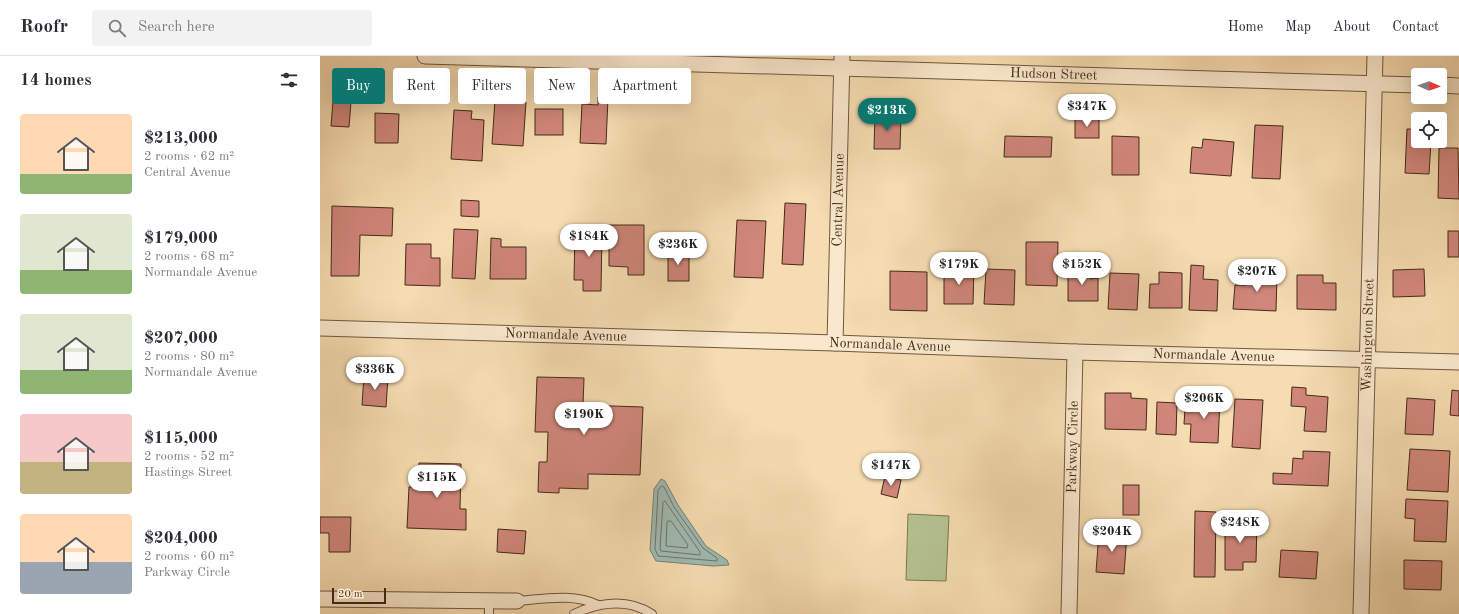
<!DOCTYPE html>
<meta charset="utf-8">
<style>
:root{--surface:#fff;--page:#f2f2f3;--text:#2b2b33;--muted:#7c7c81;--line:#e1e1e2;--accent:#0f766e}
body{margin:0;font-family:"Old Standard TT",serif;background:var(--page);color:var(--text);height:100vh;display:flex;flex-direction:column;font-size:15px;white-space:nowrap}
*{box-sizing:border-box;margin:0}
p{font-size:13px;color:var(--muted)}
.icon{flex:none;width:22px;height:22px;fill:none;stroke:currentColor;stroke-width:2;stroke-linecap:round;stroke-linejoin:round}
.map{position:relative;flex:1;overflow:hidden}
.details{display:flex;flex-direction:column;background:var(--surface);width:320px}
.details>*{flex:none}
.hud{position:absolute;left:12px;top:12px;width:380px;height:36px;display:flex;gap:8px}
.needle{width:26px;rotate:92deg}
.fabs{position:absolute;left:1091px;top:12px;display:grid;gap:8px}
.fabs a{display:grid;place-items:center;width:36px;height:36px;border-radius:4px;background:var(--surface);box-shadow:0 4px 16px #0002;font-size:20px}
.scale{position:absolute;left:12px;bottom:10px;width:54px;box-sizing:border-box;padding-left:4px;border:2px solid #452b16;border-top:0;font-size:11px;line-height:14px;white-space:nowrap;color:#452b16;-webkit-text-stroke:3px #f9e8cc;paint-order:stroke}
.price{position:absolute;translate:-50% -34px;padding:0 9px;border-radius:14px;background:#fff;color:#222;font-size:13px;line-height:26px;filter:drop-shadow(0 1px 2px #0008)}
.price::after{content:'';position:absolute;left:50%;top:24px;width:12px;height:9px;margin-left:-6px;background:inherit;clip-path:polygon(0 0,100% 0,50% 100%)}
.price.on{background:var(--accent);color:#fff}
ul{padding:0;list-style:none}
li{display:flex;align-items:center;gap:12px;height:100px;padding:0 20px}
li span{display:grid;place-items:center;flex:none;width:112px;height:80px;border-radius:4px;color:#555}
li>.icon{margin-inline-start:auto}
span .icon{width:48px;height:48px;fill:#fffc;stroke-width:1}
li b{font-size:17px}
h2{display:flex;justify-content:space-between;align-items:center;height:48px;padding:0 20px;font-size:17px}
.chip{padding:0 14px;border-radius:4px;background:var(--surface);box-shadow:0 4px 16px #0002;font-size:14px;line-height:36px}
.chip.on{background:var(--accent);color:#fff}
header{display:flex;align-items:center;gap:24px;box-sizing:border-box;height:56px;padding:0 20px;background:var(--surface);border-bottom:1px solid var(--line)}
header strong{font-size:19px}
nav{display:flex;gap:22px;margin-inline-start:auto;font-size:14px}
.search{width:280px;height:36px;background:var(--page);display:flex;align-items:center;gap:10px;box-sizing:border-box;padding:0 14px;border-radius:4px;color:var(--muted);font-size:15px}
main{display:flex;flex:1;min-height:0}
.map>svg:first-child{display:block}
.green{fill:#b5c291;stroke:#7d7654}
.water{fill:#9ebab2;stroke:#7a8174}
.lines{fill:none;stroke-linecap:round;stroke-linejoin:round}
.shore{stroke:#727264;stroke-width:1}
.building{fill:#d0867a;stroke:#452b16}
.service-casing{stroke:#71573d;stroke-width:10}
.minor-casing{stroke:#71573d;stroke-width:17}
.service{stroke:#f9e8cc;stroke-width:8}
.minor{stroke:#f9e8cc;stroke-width:15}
.labels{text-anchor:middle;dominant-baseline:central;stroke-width:3.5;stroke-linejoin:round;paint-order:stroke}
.street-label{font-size:14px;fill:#452b16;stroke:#f9e8cc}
</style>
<header>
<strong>Roofr</strong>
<div class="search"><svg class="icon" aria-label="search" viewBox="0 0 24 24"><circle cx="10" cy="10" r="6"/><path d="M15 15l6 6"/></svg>Search here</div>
<nav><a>Home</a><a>Map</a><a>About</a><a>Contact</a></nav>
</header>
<main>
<section class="details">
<h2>14 homes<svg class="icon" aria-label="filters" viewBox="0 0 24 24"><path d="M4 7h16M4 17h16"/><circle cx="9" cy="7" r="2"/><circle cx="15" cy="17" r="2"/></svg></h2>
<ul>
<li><span style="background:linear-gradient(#ffd9b3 75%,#8fb573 0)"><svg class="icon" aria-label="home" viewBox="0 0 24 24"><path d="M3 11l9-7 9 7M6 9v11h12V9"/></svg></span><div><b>$213,000</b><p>2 rooms · 62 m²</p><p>Central Avenue</p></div></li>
<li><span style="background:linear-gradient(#dfe7d0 70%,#8fb573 0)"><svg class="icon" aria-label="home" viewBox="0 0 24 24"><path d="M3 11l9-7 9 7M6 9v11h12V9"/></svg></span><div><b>$179,000</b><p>2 rooms · 68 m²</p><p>Normandale Avenue</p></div></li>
<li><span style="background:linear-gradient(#dfe7d0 70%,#8fb573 0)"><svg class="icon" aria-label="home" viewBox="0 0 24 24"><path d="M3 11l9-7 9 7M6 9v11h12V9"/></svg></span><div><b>$207,000</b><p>2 rooms · 80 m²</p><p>Normandale Avenue</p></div></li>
<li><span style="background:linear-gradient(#f6c9c9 60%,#c2b280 0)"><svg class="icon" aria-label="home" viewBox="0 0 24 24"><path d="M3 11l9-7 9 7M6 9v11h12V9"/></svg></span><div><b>$115,000</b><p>2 rooms · 52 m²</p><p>Hastings Street</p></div></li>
<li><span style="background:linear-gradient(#ffd9b3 60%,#9aa5b1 0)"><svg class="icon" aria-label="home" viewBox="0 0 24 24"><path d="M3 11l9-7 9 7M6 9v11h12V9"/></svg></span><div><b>$204,000</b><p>2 rooms · 60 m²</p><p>Parkway Circle</p></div></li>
</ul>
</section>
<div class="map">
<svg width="1139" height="558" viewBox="0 0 1139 558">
<rect width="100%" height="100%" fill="#f6dcb1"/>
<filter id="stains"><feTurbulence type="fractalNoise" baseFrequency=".005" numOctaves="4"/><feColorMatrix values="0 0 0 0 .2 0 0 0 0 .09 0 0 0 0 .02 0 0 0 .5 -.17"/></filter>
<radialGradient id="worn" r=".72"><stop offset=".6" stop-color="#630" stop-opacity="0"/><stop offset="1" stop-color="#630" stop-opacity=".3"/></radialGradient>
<path class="green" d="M588,458L629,460L626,525L586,524Z"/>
<path class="water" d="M341,423L345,425L358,449L386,490L407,504L409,509L393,510L336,505L330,494L334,433Z"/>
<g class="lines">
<g class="shore">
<path d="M342,430L344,431L354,451L383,492L397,502V505L338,500L335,493L338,435Z"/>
<path d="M345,445L380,496V499L341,495L340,492L343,447Z"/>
<path d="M349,465H351L368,489L367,492L346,490L347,466Z"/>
</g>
</g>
<g class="building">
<path d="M278,41L288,42L286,88L260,87L262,48L278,49Z"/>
<path d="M175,44L206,46L203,90L172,88Z"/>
<path d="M13,45L31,46L29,71L11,70Z"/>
<rect x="215" y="53" width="28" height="26"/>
<path d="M134,54L152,55L151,63L164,64L162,105L131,103Z"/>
<path d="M55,57L79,58L78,87H55Z"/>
<path d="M555,58L581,59L580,93H554Z"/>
<rect x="755" y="63" width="24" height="19"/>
<path d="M935,69L963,70L960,123L932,122Z"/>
<path d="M1087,73H1098V85H1111L1109,118L1085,117Z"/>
<path d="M685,80L732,81L731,101H684Z"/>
<path d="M792,80L819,81V119H792Z"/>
<path d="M883,83L914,86L911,120L870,117L872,91L882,92Z"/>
<path d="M1119,92H1138L1139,143L1118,142Z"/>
<path d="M141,144L159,145V161L141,160Z"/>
<path d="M465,147L486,148L483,209L462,208Z"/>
<path d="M12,150L73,152L72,180L40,179L39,220H11Z"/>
<path d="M417,164L446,165L443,222L414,221Z"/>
<path d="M289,169H324V219H308V211L289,210Z"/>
<path d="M255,172L282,173L281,235H263V224H254Z"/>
<path d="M134,173L158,174L155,223L132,222Z"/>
<rect x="1128" y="175" width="11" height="26"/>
<path d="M171,182L181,183V191H206V223H170Z"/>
<path d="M706,186H738L737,230L706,229Z"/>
<path d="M86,188H111V202H120V230L85,229Z"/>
<rect x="348" y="196" width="21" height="29"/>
<path d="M871,209L884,210L883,223L898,224L897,255L869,254Z"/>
<path d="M624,212H654L653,248H624Z"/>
<path d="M748,212H770V223L778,222V245H748Z"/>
<path d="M666,213L695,214L694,249L664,248Z"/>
<path d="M1104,213L1105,240L1073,241V214Z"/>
<path d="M570,215L607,216V255L570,254Z"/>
<path d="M839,216L862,217V252H829L830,228H839Z"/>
<path d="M790,217L819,218L817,254L788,253Z"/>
<path d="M926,217L957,219L956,255L913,253L915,229H926Z"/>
<path d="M977,219H1003V227H1016V254L977,253Z"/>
<path d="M44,319L68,321L66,351L42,349Z"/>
<path d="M217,321L264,322L263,349L323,351L320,419L268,418V433L239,432V437L218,436L219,406H227L228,376H215Z"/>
<path d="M972,331L986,332V339L1008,341L1006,376L984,375L986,351L971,350Z"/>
<path d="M1132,334L1139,335V360L1130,359Z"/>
<path d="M785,337H811V342L827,343L826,374L785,373Z"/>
<path d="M872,342L900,343L898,387L870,386L871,368H864L865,353L871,354Z"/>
<path d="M1087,342L1115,344L1113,379L1085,378Z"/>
<path d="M915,343L943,344L940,393L912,391Z"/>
<path d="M837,346L857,347L856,379L836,378Z"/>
<path d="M1090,393L1130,395L1128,436L1087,434Z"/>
<path d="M983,395L1010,396L1008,430L953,428V417L972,418L973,402L983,403Z"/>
<path d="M99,407L141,408L140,453H146V474L87,472L89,431H98Z"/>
<path d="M565,420L581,424L577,442L561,438Z"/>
<rect x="803" y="429" width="16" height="30"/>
<path d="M1086,443L1128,445L1126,486L1094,485L1095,463L1085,462Z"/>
<path d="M875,455L896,456L895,521H874Z"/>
<path d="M0,461H31L30,496H9V477H0Z"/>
<path d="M905,466H937L936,506H923V514H905Z"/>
<path d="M178,473L206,475L204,498L177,496Z"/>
<path d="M779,476L807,478L804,518L776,516Z"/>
<path d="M961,494L998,496L996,523L959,521Z"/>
<path d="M1084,504L1122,505L1121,534L1084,533Z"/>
</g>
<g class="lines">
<g class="service-casing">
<g id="service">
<path d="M197,545C223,543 254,537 278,549"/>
<path d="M169,558V544"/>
<path d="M254,558C280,546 307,542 332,558"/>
</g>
</g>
<g class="minor-casing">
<g id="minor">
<path id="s1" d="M105,0L1098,29"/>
<path d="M1120,29L1139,30"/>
<path id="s2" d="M0,272L515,287L755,296L1139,306"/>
<path id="s3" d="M515,287L522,0"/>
<path d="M0,543L197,545"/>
<path id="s4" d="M749,558L755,296"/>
<path id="s5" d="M1041,558L1055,0"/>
</g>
</g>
<use href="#service" class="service"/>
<use href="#minor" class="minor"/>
</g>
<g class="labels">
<g class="street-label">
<text stroke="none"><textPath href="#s1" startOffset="629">Hudson Street</textPath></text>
<text stroke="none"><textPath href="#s3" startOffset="143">Central Avenue</textPath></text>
<text stroke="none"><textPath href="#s2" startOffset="246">Normandale Avenue</textPath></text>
<text stroke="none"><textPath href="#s5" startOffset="279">Washington Street</textPath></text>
<text stroke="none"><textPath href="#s2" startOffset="570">Normandale Avenue</textPath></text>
<text stroke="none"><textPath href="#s2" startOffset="894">Normandale Avenue</textPath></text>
<text stroke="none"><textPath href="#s4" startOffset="167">Parkway Circle</textPath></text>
</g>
</g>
<rect width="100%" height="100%" filter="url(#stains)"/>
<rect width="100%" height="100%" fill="url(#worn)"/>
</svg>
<div class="fabs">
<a><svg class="needle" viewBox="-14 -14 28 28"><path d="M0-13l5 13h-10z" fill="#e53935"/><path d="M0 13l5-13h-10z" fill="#7c7c81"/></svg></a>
<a><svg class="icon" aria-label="locate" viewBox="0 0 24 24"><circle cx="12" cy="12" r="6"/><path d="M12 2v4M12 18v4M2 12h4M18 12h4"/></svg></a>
</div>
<div class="scale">20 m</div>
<b class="price" style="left:767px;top:72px">$347K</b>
<b class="price on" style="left:567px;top:76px">$213K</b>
<b class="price" style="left:269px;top:202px">$184K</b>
<b class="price" style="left:358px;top:210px">$236K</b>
<b class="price" style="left:639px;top:230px">$179K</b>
<b class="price" style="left:762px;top:230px">$152K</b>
<b class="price" style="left:937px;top:237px">$207K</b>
<b class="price" style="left:55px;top:335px">$336K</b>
<b class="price" style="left:884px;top:364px">$206K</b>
<b class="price" style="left:264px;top:380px">$190K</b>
<b class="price" style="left:571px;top:431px">$147K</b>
<b class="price" style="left:117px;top:443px">$115K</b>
<b class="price" style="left:920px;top:488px">$248K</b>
<b class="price" style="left:792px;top:497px">$204K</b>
<div class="hud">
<a class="chip on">Buy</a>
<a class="chip">Rent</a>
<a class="chip">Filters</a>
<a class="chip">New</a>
<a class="chip">Apartment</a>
</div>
</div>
</main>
